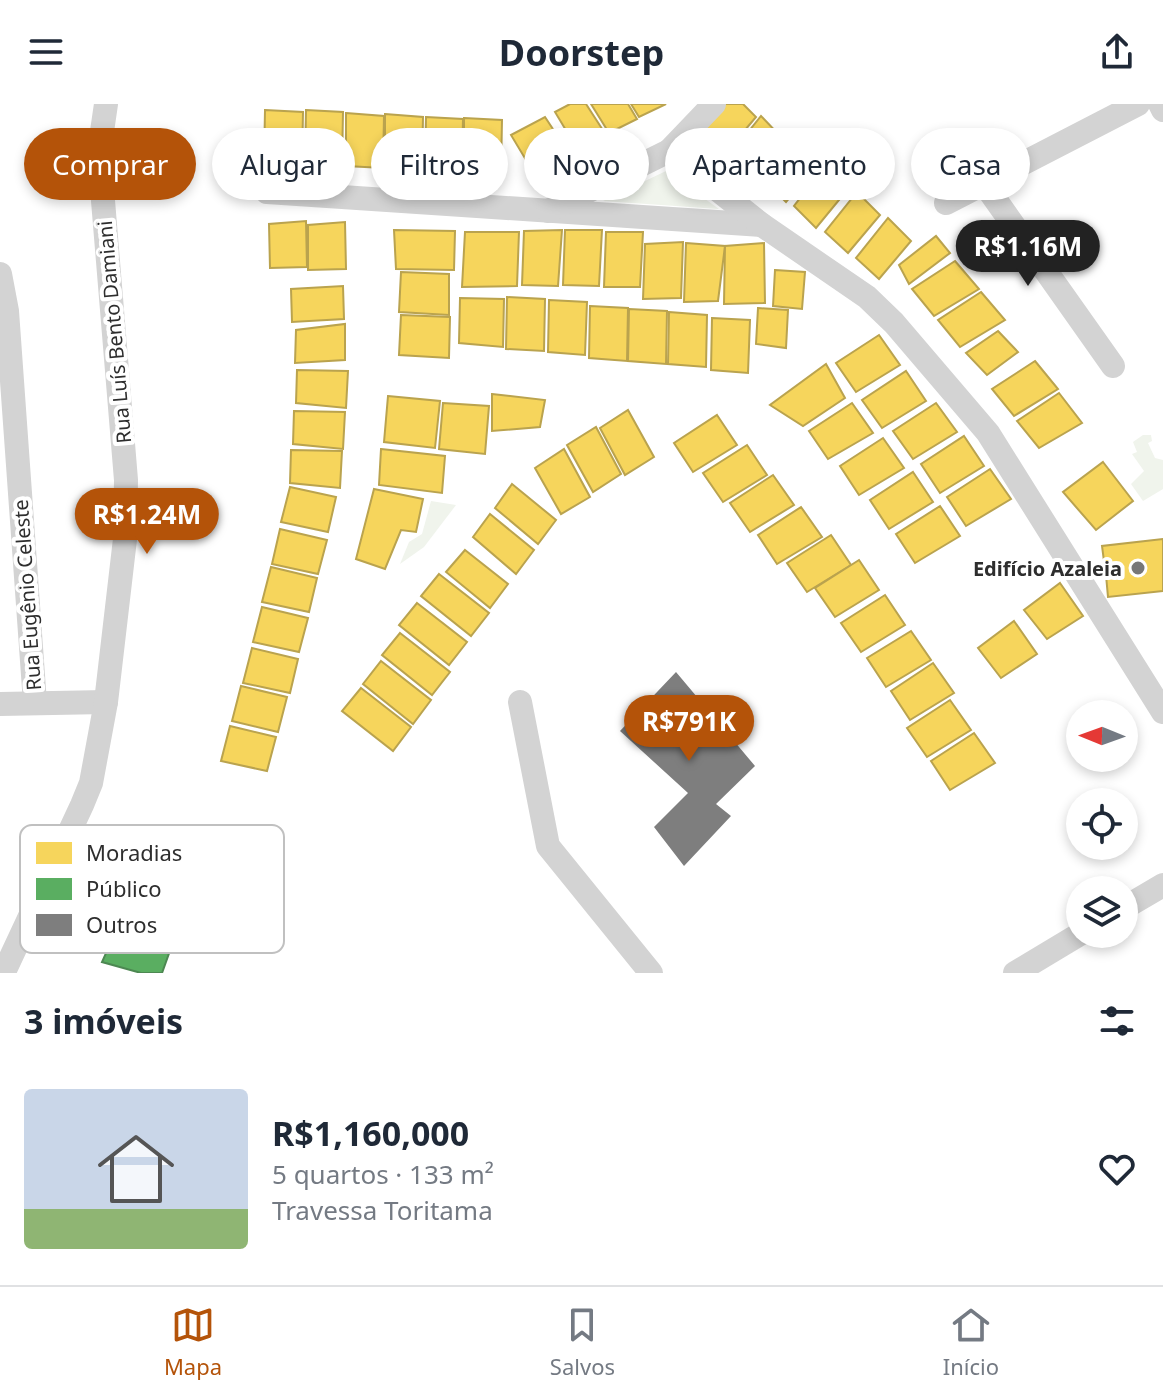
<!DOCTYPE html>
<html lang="pt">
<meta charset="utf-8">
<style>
:root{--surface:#fff;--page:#f6f6f7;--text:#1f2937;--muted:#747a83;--line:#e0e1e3;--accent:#b45309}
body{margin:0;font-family:"Noto Sans",sans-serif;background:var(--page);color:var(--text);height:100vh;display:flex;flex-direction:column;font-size:30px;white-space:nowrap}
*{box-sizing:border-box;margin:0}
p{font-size:26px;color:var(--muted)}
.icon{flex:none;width:44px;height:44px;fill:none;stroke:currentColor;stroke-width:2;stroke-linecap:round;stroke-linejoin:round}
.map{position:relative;height:869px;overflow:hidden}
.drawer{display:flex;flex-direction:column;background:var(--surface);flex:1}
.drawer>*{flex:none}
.guide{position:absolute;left:24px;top:24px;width:1116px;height:72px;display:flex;gap:16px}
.needle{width:52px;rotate:271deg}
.tools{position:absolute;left:1066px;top:596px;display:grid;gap:16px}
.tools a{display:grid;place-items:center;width:72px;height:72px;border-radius:50%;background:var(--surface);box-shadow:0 4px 12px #0003;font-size:40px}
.price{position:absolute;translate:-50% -68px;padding:0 18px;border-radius:28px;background:var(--accent);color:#fff;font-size:26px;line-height:52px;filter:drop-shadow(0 2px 4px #0008)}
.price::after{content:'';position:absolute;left:50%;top:48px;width:24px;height:18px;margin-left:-12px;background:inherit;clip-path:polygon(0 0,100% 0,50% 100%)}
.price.current{background:#222;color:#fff}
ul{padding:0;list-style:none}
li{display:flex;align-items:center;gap:24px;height:200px;padding:0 24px}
li span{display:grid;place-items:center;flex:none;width:224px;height:160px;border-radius:8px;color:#555}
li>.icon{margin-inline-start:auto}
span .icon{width:96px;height:96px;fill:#fffc;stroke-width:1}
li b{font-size:34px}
h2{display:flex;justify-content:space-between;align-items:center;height:96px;padding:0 24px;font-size:34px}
.chip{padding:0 28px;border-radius:36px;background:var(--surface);box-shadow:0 4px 12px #0003;font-size:28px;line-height:72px}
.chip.current{background:var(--accent);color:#fff}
header{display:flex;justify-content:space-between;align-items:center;height:104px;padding:0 24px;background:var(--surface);font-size:36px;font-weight:700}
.tab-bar{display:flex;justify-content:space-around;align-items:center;height:112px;border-top:2px solid var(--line);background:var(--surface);font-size:22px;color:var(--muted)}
.tab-bar a{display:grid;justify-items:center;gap:4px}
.tab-bar .current{color:var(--accent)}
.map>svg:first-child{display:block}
.green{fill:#f0f4ec}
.homes{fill:#f6d55c;stroke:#baa34e;stroke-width:2}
.public{fill:#5aae61;stroke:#4d8852;stroke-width:2}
.building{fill:#7e7e7e}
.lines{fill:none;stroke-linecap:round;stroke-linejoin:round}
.minor{stroke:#d3d3d3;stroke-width:24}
.poi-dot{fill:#777;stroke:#fff;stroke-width:3}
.labels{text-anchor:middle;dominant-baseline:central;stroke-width:8;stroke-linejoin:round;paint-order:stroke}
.street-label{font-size:20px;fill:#2e2e2e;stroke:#fff}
.poi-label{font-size:20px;font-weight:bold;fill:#2e2e2e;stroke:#fff;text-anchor:end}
.key{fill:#fff;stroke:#c0c0c0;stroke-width:2}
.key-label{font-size:22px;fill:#2e2e2e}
</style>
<header><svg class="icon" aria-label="menu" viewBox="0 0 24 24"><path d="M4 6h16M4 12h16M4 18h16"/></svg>Doorstep<svg class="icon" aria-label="share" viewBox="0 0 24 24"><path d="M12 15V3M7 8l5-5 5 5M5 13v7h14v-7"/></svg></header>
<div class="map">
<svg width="1163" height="869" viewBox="0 0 1163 869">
<rect width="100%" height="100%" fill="#fff"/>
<g class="green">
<path d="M666,67L719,105L603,97Z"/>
<path d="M1143,331H1151L1152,337L1148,339L1155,354L1163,356V385L1143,397L1131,380L1144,367L1132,350L1137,348L1133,338Z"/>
<path d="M431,397L456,401L424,443L400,460L409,438L422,430Z"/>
</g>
<g class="homes">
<path d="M570,0H586L608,34L579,48L555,8Z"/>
<path d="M591,0H628L637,15L609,29Z"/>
<path d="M631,0H666L639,13Z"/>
<path d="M725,0H743L756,13L724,51L701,29Z"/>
<path d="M265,6L303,8L302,60L264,58Z"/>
<path d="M306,6L343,8L342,61L305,58Z"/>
<path d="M346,9L384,12L383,64L346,62Z"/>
<path d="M385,10L423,13L422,65L385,63Z"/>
<path d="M761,12L783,35L751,74L729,52Z"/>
<path d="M426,13L463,15L462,67L425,65Z"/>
<path d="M545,13L570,51L535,71L511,31Z"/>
<path d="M464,14L502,16L501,69L464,66Z"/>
<path d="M796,36L818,60L786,98L764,76Z"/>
<path d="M825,62L848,85L816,124L794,102Z"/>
<path d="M857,88L880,111L848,149L825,128Z"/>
<path d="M888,114L911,137L879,175L856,154Z"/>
<path d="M306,117L307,163L270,164L269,120Z"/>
<path d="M345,118L346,165L308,166V121Z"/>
<path d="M394,126L455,127L454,166L396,165Z"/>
<path d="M562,126L558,182L522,181L524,127Z"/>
<path d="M565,126H602L599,182L563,181Z"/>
<path d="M465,128H519L517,182L462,183Z"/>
<path d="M606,128H643L640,183H604Z"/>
<path d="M936,132L950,149L909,180L899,161Z"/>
<path d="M683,138L681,194L643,195L645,140Z"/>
<path d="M686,139L725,142L718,197L684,198Z"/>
<path d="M764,139L765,199L724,200L725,142Z"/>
<path d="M955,157L979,185L934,212L912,185Z"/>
<path d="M775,166L805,168L802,205L773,202Z"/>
<path d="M401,168L449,170V211L399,208Z"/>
<path d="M343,182L344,215L292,218L291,185Z"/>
<path d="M981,188L1005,216L960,243L938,216Z"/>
<path d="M507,193L545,195L544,247L506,245Z"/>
<path d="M460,194L504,195L503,243L459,239Z"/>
<path d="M549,196L587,198L585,251L548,248Z"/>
<path d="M590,202L628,204L627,257L589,254Z"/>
<path d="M758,204L788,206L786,244L756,240Z"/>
<path d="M629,205L667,207L666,260L628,257Z"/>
<path d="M669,208L707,211L706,263L668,260Z"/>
<path d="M401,211L450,213L449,254L399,251Z"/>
<path d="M712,214L750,216L748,269L711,266Z"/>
<path d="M345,220V256L295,259L296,226Z"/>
<path d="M998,227L1018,248L987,271L966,249Z"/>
<path d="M879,231L900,261L856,288L836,259Z"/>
<path d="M1035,257L1058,285L1014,312L992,285Z"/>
<path d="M826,260L845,294L803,322L770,301Z"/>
<path d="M297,266L348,267L346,304L296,299Z"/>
<path d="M906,267L926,297L882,324L862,296Z"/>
<path d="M1059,289L1082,319L1039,344L1017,317Z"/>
<path d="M492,290L545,296L540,323L492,327Z"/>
<path d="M388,292L440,297L435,344L384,338Z"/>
<path d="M443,299L489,302L485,350L439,345Z"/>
<path d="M852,299L873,329L828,355L809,327Z"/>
<path d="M936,299L957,328L913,355L893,327Z"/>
<path d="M628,306L654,353L625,371L600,324Z"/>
<path d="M294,307L345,308L343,345L293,340Z"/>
<path d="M717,311L737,341L693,368L674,339Z"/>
<path d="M596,323L621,370L593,388L567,341Z"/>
<path d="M964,332L984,362L940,389L921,360Z"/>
<path d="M883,334L904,364L859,391L840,362Z"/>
<path d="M747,341L767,371L723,398L703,369Z"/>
<path d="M381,345L445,352L442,389L379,381Z"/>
<path d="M564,345L590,393L561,410L535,364Z"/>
<path d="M291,346L342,347L340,384L290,379Z"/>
<path d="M1103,358L1133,397L1096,426L1063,388Z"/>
<path d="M990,365L1011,395L966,422L947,393Z"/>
<path d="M913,368L933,398L889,425L870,396Z"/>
<path d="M773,371L794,401L750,428L730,399Z"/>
<path d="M512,380L556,416L538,440L495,404Z"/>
<path d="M290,383L336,393L328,428L281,418Z"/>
<path d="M374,385L423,395L416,428L401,426L385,465L356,455Z"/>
<path d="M940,402L960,432L915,459L896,430Z"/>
<path d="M801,403L822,433L777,460L758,431Z"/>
<path d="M490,410L534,446L516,470L473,433Z"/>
<path d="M280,425L327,436L318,470L272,460Z"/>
<path d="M831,431L851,461L807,488L787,459Z"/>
<path d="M1163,435V487L1108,493L1106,471L1114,470L1113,464L1105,465L1102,442Z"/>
<path d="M465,446L508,480L490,504L446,468Z"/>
<path d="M859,456L879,486L835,513L815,484Z"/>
<path d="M271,463L317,474L309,508L262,498Z"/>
<path d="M439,470L489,509L471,532L421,492Z"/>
<path d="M1060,479L1083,512L1047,535L1024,506Z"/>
<path d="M885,491L905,521L861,548L841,519Z"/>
<path d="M417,499L467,538L449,561L399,521Z"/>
<path d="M262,503L308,514L299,548L253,538Z"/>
<path d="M1014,517L1037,550L1001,574L978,544Z"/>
<path d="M911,527L931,556L886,583L867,554Z"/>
<path d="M400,529L450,568L432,591L382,551Z"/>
<path d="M252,544L298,555L290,589L243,579Z"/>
<path d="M381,557L431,596L413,620L363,580Z"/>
<path d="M933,559L954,589L910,616L891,587Z"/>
<path d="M241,582L287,593L278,628L232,617Z"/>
<path d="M361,584L411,623L393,647L342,607Z"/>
<path d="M950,596L971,626L927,653L907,624Z"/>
<path d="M230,622L276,633L267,667L221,657Z"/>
<path d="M974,629L995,659L950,686L931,657Z"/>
</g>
<path class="public" d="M145,762L193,782L162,869H141L102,858Z"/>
<path class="building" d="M676,568L755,662L716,700L731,712L684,762L654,723L688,689L620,627Z"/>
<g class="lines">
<g class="minor">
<path d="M1160,0L1163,6"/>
<path d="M669,47L714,0"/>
<path d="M983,78L1113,262"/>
<path d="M267,88L762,121"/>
<path d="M946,99L1138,0"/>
<path d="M548,107L669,47L762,121L867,193L894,219L988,329L1163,608"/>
<path d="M0,170L7,207L35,599"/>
<path d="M520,598L548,742L651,869"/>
<path d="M0,600L106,598"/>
<path d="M1124,804L1163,781"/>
<path d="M4,868L82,701L91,679L106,598L125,435L126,376L99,48L106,0"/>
<path d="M1015,869L1080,830"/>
</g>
</g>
<circle class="poi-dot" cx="1138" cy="464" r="8"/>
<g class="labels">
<g class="street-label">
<text transform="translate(114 228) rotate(-95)">Rua Luís Bento Damiani</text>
<text transform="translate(27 491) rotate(-94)">Rua Eugênio Celeste</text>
</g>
<g class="poi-label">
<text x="1122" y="464">Edifício Azaleia</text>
</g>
</g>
<rect x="20" y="721" width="264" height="128" rx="12" class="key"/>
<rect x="36" y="738" width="36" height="22" fill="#f6d55c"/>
<rect x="36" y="774" width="36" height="22" fill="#5aae61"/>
<rect x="36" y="810" width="36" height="22" fill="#7e7e7e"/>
<g class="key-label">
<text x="86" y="757">Moradias</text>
<text x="86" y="793">Público</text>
<text x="86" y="829">Outros</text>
</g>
</svg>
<div class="tools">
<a><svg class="needle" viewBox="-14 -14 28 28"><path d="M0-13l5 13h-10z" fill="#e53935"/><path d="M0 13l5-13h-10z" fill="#747a83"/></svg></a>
<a><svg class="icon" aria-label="locate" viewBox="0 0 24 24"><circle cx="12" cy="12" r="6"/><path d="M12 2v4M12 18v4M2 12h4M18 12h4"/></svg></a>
<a><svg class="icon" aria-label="layers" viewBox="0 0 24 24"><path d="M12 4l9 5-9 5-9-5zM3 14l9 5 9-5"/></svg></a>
</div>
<b class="price current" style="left:1028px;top:184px">R$1.16M</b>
<b class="price" style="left:147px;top:452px">R$1.24M</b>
<b class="price" style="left:689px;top:659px">R$791K</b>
<div class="guide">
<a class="chip current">Comprar</a>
<a class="chip">Alugar</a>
<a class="chip">Filtros</a>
<a class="chip">Novo</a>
<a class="chip">Apartamento</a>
<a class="chip">Casa</a>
</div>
</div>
<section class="drawer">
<h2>3 imóveis<svg class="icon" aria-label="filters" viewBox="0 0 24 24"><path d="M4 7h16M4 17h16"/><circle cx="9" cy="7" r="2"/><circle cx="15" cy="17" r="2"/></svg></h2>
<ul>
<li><span style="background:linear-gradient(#c9d6e8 75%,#8fb573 0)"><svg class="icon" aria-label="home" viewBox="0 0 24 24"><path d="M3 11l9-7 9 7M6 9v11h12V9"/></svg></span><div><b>R$1,160,000</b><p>5 quartos · 133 m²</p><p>Travessa Toritama</p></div><svg class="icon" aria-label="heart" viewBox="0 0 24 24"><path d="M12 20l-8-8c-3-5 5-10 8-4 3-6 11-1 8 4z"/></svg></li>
</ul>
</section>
<nav class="tab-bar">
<a class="current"><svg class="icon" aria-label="map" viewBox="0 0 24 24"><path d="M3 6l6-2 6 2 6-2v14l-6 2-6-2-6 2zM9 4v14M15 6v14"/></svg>Mapa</a>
<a><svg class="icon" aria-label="saved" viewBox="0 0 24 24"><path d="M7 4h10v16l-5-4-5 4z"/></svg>Salvos</a>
<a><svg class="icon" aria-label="home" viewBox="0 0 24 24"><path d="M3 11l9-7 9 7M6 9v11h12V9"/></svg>Início</a>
</nav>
